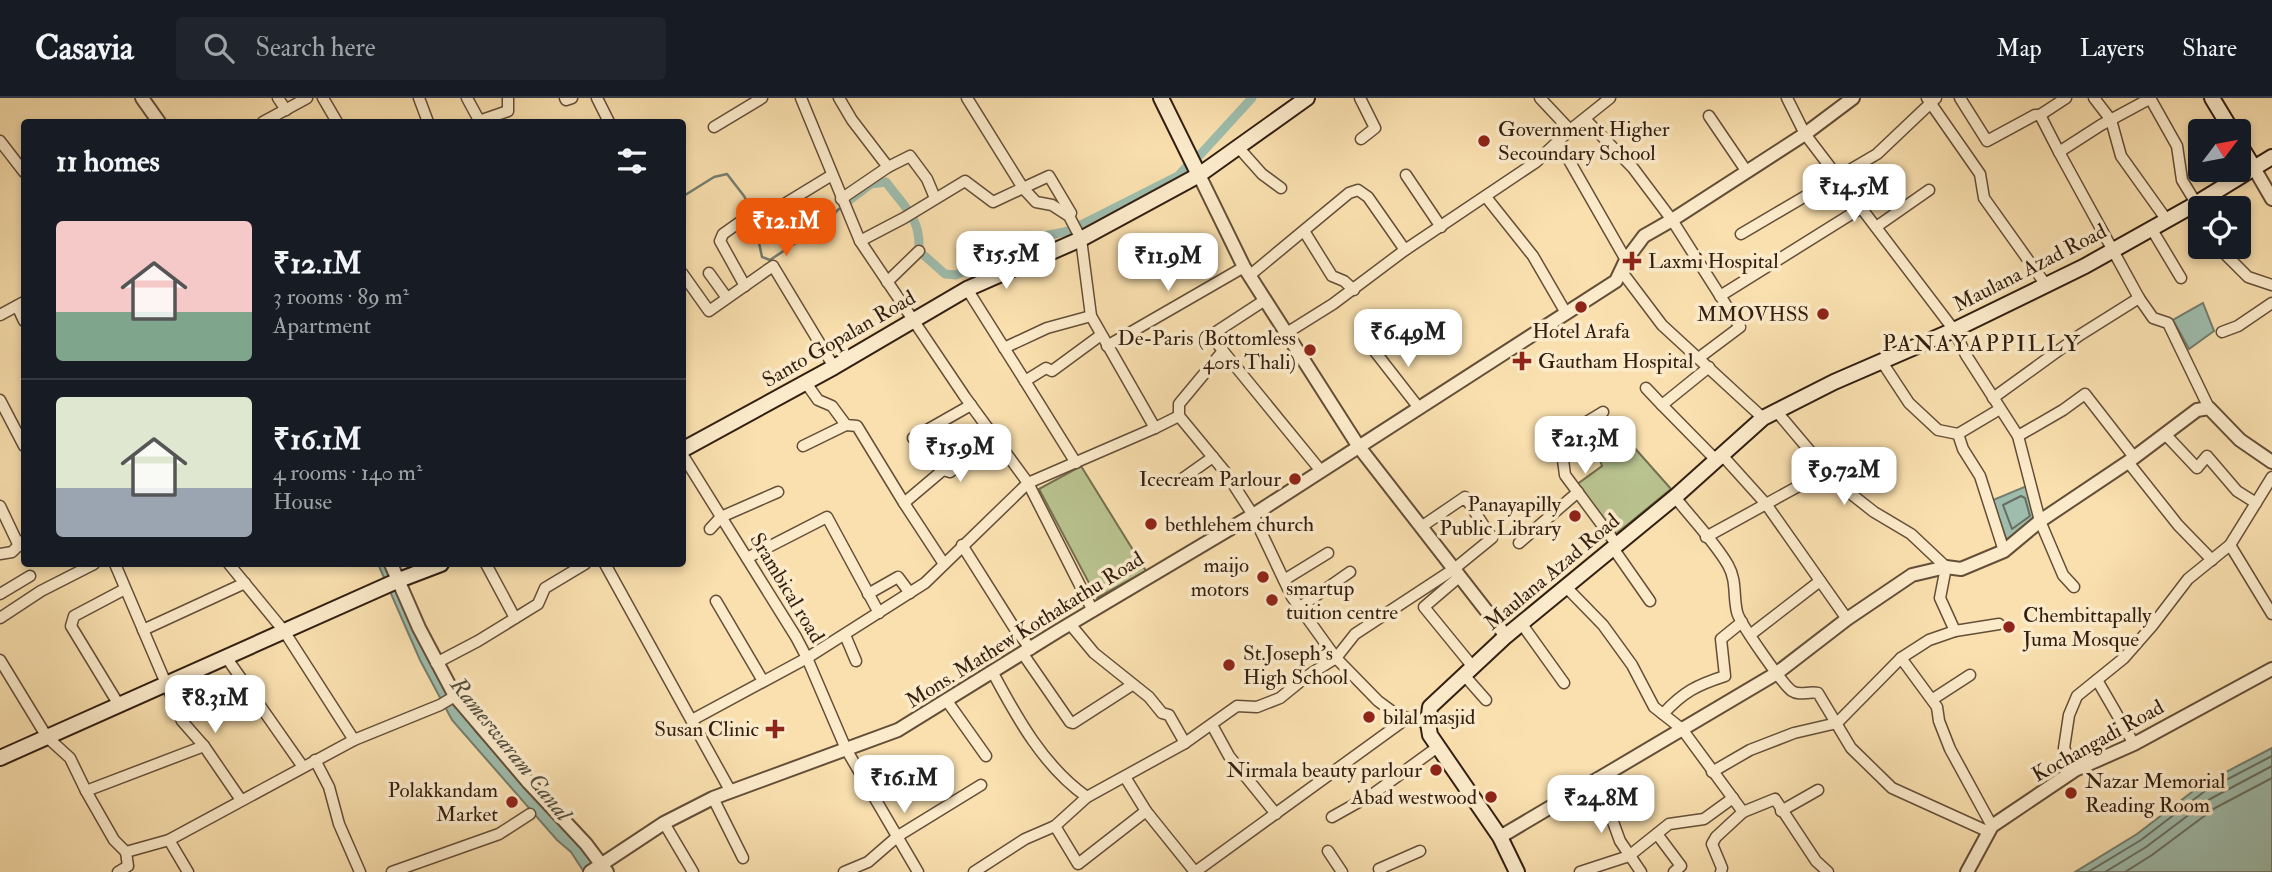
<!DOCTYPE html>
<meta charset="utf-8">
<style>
:root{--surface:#171b24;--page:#20242c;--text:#f1f3f6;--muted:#9ea1a6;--line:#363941;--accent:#ea580c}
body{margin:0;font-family:"IM FELL Double Pica",serif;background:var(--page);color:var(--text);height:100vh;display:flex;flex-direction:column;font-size:26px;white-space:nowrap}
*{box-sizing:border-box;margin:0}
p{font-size:23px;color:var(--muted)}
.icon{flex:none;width:38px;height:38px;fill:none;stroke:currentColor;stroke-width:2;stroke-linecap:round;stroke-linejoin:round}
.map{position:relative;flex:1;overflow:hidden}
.panel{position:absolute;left:21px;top:21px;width:665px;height:448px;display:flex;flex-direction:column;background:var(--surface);border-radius:7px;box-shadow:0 4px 10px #0003}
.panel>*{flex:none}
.needle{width:46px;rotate:58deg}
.controls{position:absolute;left:2188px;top:21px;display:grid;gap:14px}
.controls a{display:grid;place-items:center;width:63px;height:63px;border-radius:7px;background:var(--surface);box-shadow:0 4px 10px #0003;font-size:35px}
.price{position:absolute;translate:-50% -60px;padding:0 16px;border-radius:14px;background:#fff;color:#222;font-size:23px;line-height:46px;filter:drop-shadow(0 2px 4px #0008)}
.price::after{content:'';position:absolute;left:50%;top:42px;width:21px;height:16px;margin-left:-10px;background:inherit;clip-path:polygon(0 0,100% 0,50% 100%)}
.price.current{background:var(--accent);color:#fff}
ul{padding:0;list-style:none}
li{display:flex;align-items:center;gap:21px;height:175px;padding:0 35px}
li+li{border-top:2px solid var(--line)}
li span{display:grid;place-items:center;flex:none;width:196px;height:140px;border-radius:7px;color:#555}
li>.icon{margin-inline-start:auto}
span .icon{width:84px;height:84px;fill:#fffc;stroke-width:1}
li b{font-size:30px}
h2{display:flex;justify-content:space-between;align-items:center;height:84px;padding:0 35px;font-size:30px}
header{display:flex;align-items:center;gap:42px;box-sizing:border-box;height:98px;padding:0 35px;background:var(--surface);border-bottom:2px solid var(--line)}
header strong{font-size:33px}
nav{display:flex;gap:38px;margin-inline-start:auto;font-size:24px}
.search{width:490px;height:63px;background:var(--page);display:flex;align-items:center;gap:18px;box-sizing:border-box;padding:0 24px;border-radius:7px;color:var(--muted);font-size:26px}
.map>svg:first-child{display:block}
.green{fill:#b9c38f;stroke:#767050;stroke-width:2}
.water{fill:#9ebdad;stroke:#737d6f;stroke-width:2}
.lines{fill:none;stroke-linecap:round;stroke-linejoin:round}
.shore{stroke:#686e5f;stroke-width:2}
.stream{stroke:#737d6f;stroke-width:2.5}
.canal{stroke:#9ebdad;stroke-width:9}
.minor-casing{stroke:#644e38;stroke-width:13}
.tertiary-casing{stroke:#644e38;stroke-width:16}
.secondary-casing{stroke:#321e11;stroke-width:18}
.minor{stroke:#fcebcb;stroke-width:10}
.tertiary{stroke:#fcebcb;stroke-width:12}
.secondary{stroke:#fcebcb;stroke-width:14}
.poi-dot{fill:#8f2418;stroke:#fcebcb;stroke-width:2.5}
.labels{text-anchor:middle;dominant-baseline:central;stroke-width:7;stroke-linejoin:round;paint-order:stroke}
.poi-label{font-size:21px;fill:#321e11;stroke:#fcebcb;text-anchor:start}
.street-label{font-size:21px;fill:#321e11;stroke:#fcebcb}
.neighbourhood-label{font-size:23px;letter-spacing:2px;fill:#321e11;stroke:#fcebcb}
.water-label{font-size:23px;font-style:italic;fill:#524e40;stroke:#fcebcb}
</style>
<header>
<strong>Casavia</strong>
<div class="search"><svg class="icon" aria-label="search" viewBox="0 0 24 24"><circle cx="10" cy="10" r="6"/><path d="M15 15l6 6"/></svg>Search here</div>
<nav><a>Map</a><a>Layers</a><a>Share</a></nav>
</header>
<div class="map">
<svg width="2272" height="774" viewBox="0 0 2272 774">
<rect width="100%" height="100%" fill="#fae0af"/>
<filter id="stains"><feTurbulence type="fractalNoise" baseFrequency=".00286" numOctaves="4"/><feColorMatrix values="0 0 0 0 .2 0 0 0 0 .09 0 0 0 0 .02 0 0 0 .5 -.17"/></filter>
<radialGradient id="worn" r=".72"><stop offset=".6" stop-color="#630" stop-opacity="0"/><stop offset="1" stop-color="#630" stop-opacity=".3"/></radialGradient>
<g class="green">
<path d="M1624,338L1671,391L1616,436L1576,387L1602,368L1597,353Z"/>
<path d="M1081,368L1146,473L1097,500L1039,391Z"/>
</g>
<g class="water">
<path d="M2203,205L2214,233L2189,251L2173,222Z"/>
<path d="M2029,387L2038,421L2008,446L1993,402Z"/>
<path d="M378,466H385L429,562L452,601L477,635L576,741L595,766L584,774L571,754L557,742L452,622L420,562Z"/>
<path d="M2272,650V774H2075L2137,736L2201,687Z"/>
</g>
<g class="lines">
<g class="shore">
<path d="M2021,398L2025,400L2030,418L2012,431L2003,407Z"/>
<path d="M2088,774L2141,742L2205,693L2272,658"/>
<path d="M2105,774L2146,749L2210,701L2272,668"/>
<path d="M2125,774L2152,757L2215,710L2272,680"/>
</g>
<g class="stream">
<path d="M682,99L714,79L727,76L744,98L753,115"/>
<path d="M754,121L762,159L770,162L821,128L839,111"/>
</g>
<g class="canal">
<path d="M1198,59L1252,0"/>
<path d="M847,104L871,86L886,84C905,110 921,120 919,153L945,176L956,177L1034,140L1069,133L1178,78L1188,67"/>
</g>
<g class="minor-casing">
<g id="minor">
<path d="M278,0L286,12"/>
<path d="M323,0L337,24"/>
<path d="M419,0L428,24"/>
<path d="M467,0L480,24"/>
<path d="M565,0L566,2L572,0"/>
<path d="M597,0L609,24"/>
<path d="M801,0L860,143L965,299L1028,385L1093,513"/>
<path d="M839,0L852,22L888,69"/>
<path d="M967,0L1023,90L1049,78L1071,115"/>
<path d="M1360,0L1375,30L1361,41"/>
<path d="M1540,0L1570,32"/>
<path d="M1787,0L1805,36L1954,232L1966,257L2018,338L2040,423L2063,477L2074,489"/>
<path d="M1927,0L1980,76L1984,100L2046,187"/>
<path d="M1960,0L1987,43L2035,17H2040L2066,0"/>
<path d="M2094,0L2111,22L2121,58L2166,121"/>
<path d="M2150,0L2177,48L2182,82L2196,105"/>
<path d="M2151,0L2101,27L2059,54L2139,200L2153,220L2168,225L2209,310"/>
<path d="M2040,17L2059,54"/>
<path d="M1709,18L1747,74"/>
<path d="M1585,21L1633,70L1672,122L1740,229L1700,259"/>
<path d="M479,23L508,13V0"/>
<path d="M263,24L307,0"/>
<path d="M714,29L762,0"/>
<path d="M0,43L24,74"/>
<path d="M1558,43L1626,162"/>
<path d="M1238,49L1262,76L1281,90"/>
<path d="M1406,77L1441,129"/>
<path d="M1486,99L1533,158L1566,215"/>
<path d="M841,101L888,69L910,58L927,81L935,100"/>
<path d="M2192,108L2200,123"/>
<path d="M1876,129L1929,92"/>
<path d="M2151,130L2181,180"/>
<path d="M1304,133L1332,178L1344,183L1354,192"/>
<path d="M1741,136L1877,56L1936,0"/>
<path d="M860,143L904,120L965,83L993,104L1023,90L1036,104L1052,107L1069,118L1081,141L1091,218L1155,330"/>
<path d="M2218,149L2248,179L2272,187"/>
<path d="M1622,174L1662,227L1763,320"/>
<path d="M682,175L709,213L773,168L834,269"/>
<path d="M709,175L727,200"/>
<path d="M1249,178L1349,95L1358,92L1368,99L1405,152"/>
<path d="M887,184L919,153"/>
<path d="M745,188L720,143L723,136L747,119L768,116L832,77"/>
<path d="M967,191L1025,283"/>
<path d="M1720,198L1861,110"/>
<path d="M1265,202L1216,234L1214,241L1223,253L1179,306V318L1226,375L1253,417L1292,499L1336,560L1378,603L1397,617L1428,625"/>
<path d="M17,208L24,223"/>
<path d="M0,217L24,204"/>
<path d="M2222,234L2238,228L2272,205"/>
<path d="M1285,236L1333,206L1405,152L1536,64L1570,32L1610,0"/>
<path d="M1107,248L1244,169"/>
<path d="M1004,250L1047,230L1091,218"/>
<path d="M1373,251L1419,310"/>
<path d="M1223,253L1321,373"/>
<path d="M1882,264L1909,305L1938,332L1958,336L2000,311"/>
<path d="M806,285L818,302L832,308L846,327L857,328L904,405L944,466"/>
<path d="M1646,290L1662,307L1709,269"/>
<path d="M1993,300L2080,237L2139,200"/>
<path d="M0,302L24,348"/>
<path d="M1662,307L1716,362"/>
<path d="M1603,314L1552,345L1563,362L1565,377L1617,447"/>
<path d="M1777,314L1836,384L1874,414L1911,436L1946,469L1940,500L1955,533"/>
<path d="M1958,336L1963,351L1980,378L2004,453"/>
<path d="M2165,336L2197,370L2207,358L2237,393L2256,405"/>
<path d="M2018,338L2063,312L2085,296L2134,359"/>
<path d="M913,340L971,307"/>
<path d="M803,348L846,327"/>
<path d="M682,356L796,539L807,560L846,651L918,774"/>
<path d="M1721,356L1766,406L1847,521"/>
<path d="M2128,364L2178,427L2212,462"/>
<path d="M1076,365L1025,283L1046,270L1052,273L1101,237"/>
<path d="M1182,381L1213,359"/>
<path d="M1675,399C1692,421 1714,443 1728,467C1737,483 1733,497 1737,514C1739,524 1783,587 1792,593C1799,598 1809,593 1818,595L1851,650L1892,690L1989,734"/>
<path d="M904,405L943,372L950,374L997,339"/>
<path d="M0,408L19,448"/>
<path d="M710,431L721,419L778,394"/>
<path d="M1706,439L1826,373"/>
<path d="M1519,445L1578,394"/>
<path d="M962,447L1015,531L1031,551"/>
<path d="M2230,447L2272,516"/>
<path d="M1613,450L1650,503"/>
<path d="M0,456L12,454L24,442"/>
<path d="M747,460L827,419L879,515"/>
<path d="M115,466L182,623L204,648L241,702"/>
<path d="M229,466L284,533L354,642"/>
<path d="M486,466L515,520"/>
<path d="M605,466L731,694"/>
<path d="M1459,479L1424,509L1473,569"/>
<path d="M1284,482L1328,455"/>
<path d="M1566,489L1603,527L1632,567L1654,609L1682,631L1743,714L1716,739L1712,746L1722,770L1721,774"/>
<path d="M0,496L30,478"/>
<path d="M868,496L898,479L910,495"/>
<path d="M716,503L763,583"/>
<path d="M1300,509L1350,474"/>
<path d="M0,520L41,493L94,466"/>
<path d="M1521,525L1564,585"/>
<path d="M1070,526L1094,555L1149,599L1162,615L1169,617L1185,645"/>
<path d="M143,532L245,485"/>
<path d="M845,537L856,563"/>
<path d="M1750,537L1820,483"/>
<path d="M1023,556L1070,624L1073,625L1132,587"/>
<path d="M226,559L303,669"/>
<path d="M1901,560L1937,609L1939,623L1950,651L1992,728"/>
<path d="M0,562L47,639L70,660L86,693L114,742L126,754L169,742L354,642L440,607L455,598"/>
<path d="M436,565L478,543L538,506L545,490L585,466"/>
<path d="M993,575C1017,620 1044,669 1087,699"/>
<path d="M1464,577L1486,602"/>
<path d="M2097,582L2134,646"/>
<path d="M1933,601L1970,577"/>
<path d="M947,603L986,658"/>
<path d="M119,607L71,528L74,518L125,491"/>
<path d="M1663,616C1683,594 1697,587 1725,578L1721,541L1742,524"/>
<path d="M692,622L807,560L925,485L1028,385L1155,330L1179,318"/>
<path d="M1212,627L1229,658L1276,716"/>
<path d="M315,662L329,689L339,726L360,774"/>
<path d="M2075,672L2064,650L2069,617L2077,598L2124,560L2152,528L2188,481L2230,447L2272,379"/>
<path d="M1712,674L1750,652L1794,635L1837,625L1901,560L1929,542L1955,533L1999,526"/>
<path d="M1125,679L1146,713L1195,774"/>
<path d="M1597,680L1620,743L1641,774"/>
<path d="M86,693L204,648"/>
<path d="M713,700L743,760"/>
<path d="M1781,713L1818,692"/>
<path d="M1743,714L1775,701L1816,763L1828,774"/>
<path d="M1332,719L1373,696L1439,648"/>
<path d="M664,725L693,774"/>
<path d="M1055,728L1078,766L1146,713"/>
<path d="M1657,736L1681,768L1674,774"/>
<path d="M169,742L188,774"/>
<path d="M1328,753L1342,774"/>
<path d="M118,774L128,768L126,754"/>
<path d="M392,774L499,736L530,716"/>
<path d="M844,774L868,764L898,738L981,687"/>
<path d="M974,774L1025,741L1055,728L1087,699L1185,645L1237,608L1257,609L1280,600L1307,578L1336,560L1355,536L1454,471L1492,440L1465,399L1421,429"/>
<path d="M1195,774L1406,621"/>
<path d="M1381,774L1379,771L1420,753"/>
<path d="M1580,774L1629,758L1669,726L1704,721L1733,700"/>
</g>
</g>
<g class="tertiary-casing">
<g id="tertiary">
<path d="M142,0L159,24"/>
<path d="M2254,70L2272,101"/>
<path d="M1199,77L1244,169L1359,349L1506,538"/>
<path d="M391,466L419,530L455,598L529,685L586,746L607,774"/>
<path d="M1500,739L1777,575L1847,521L1912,477L1946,469L1961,471L2004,453L2040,423L2128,364L2197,312L2209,310L2240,342L2272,364"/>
<path d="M590,774L664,725L713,700L898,632L1058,533L1253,417L1616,183L1626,162L1644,138L1672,122L1805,36L1853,0"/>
<path d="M1967,774L1992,728L2075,672L2134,646L2272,571"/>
</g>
</g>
<g class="secondary-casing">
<g id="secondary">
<path d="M1161,0L1199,77"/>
<path d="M2212,0L2232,33"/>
<path d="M2238,44L2254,70"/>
<path d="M682,352L834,269L967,191L1081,141L1199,77L1307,0"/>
<path d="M0,660L399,482L441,466"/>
<path d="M1517,774L1500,739L1430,637L1428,625L1430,609L1506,538L1675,399L1763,320L1834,284L1954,232L2085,168L2192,108L2272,59"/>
</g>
</g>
<use href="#minor" class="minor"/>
<use href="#tertiary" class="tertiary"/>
<use href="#secondary" class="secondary"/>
</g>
<g class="poi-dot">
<circle cx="1484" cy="43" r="7"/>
<path d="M1628.5 152.5h7v7h7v7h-7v7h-7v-7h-7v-7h7z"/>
<circle cx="1581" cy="209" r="7"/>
<circle cx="1823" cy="216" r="7"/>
<circle cx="1310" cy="252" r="7"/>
<path d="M1518.5 252.5h7v7h7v7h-7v7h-7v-7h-7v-7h7z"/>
<circle cx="1295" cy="381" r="7"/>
<circle cx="1575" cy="418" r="7"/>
<circle cx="1151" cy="426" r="7"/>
<circle cx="1263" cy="479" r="7"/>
<circle cx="1272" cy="502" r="7"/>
<circle cx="2009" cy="529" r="7"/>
<circle cx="1229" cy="567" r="7"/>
<circle cx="1369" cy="619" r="7"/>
<path d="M771.5 620.5h7v7h7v7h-7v7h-7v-7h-7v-7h7z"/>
<circle cx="1436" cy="672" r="7"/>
<circle cx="2071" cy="695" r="7"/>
<circle cx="1491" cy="699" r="7"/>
<circle cx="512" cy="704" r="7"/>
</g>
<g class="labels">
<g class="poi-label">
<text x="1498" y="31">Government Higher<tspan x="1498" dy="24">Secoundary School</tspan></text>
<text x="1648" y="163">Laxmi Hospital</text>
<text x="1809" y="216" text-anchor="end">MMOVHSS</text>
<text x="1581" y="233" text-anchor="middle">Hotel Arafa</text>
<text x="1296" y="240" text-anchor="end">De-Paris (Bottomless<tspan x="1296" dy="24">40rs Thali)</tspan></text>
<text x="1538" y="263">Gautham Hospital</text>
<text x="1281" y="381" text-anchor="end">Icecream Parlour</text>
<text x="1561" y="406" text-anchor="end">Panayapilly<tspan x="1561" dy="24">Public Library</tspan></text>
<text x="1165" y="426">bethlehem church</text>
<text x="1249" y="467" text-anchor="end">maijo<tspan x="1249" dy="24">motors</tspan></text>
<text x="1286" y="490">smartup<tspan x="1286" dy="24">tuition centre</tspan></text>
<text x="2023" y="517">Chembittapally<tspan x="2023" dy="24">Juma Mosque</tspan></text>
<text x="1243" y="555">St.Joseph's<tspan x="1243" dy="24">High School</tspan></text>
<text x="1383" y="619">bilal masjid</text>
<text x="759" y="631" text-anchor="end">Susan Clinic</text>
<text x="1422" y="672" text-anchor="end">Nirmala beauty parlour</text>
<text x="2085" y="683">Nazar Memorial<tspan x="2085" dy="24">Reading Room</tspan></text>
<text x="498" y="692" text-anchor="end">Polakkandam<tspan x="498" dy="24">Market</tspan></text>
<text x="1477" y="699" text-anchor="end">Abad westwood</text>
</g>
<g class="street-label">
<text transform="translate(2030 170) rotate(-27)">Maulana Azad Road</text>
<text transform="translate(839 241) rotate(-30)">Santo Gopalan Road</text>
<text transform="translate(1552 474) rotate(-40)">Maulana Azad Road</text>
<text transform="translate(787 490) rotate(59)">Srambical road</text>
<text transform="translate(1025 532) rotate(-32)">Mons. Mathew Kothakathu Road</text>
<text transform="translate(2098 643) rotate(-29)">Kochangadi Road</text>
</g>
<g class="neighbourhood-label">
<text x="1982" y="245">PANAYAPPILLY</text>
</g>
<g class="water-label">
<text transform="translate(511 651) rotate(51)">Rameswaram Canal</text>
</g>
</g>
<rect width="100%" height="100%" filter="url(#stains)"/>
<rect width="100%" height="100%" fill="url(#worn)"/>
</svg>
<div class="controls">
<a><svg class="needle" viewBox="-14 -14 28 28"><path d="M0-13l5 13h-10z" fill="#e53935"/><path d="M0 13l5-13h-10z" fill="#9ea1a6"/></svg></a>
<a><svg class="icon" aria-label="locate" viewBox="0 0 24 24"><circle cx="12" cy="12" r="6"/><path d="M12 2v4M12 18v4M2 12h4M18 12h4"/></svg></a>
</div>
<b class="price" style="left:1854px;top:126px">₹14.5M</b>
<b class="price current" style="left:786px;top:160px">₹12.1M</b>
<b class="price" style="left:1006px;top:193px">₹15.5M</b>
<b class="price" style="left:1168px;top:195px">₹11.9M</b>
<b class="price" style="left:1408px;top:271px">₹6.49M</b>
<b class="price" style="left:1585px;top:378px">₹21.3M</b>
<b class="price" style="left:960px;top:386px">₹15.9M</b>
<b class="price" style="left:1844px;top:409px">₹9.72M</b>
<b class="price" style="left:215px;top:637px">₹8.31M</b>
<b class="price" style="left:904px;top:717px">₹16.1M</b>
<b class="price" style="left:1601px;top:737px">₹24.8M</b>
<section class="panel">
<h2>11 homes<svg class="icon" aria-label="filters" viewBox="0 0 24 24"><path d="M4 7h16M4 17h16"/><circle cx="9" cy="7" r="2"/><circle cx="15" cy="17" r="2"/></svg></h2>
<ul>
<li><span style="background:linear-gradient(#f6c9c9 65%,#7fa58c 0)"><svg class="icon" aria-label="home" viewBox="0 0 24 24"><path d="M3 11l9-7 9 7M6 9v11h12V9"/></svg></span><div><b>₹12.1M</b><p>3 rooms · 89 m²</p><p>Apartment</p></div></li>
<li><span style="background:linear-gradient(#dfe7d0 65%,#9aa5b1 0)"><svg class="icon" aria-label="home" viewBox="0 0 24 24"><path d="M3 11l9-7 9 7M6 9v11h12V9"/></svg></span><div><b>₹16.1M</b><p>4 rooms · 140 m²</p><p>House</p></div></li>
</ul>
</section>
</div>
